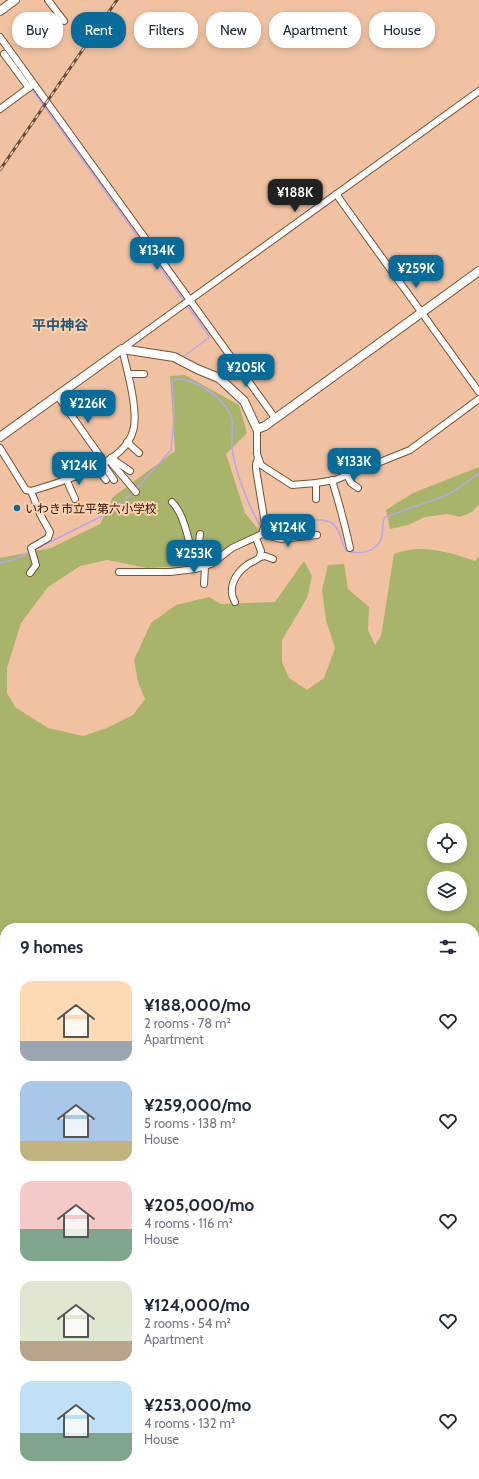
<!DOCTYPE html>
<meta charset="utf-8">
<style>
:root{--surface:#fff;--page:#f6f6f7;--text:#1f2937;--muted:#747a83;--accent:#076c9a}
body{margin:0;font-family:Cabin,"Noto Sans JP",sans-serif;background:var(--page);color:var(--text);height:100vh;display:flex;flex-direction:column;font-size:15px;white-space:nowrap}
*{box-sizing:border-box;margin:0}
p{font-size:13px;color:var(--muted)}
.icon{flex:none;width:22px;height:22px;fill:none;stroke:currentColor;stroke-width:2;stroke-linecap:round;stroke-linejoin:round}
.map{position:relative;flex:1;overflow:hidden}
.panel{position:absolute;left:0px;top:923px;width:479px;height:556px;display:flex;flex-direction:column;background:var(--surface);border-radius:16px 16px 0 0;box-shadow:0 2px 6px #0003}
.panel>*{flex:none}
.banner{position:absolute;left:12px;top:12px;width:455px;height:36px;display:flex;gap:8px}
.fabs{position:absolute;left:427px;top:823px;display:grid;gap:8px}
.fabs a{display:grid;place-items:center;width:40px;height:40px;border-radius:50%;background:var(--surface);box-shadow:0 2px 6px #0003;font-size:20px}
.price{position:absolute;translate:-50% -34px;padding:0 9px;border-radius:8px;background:var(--accent);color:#fff;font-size:13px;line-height:26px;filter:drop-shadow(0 1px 2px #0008)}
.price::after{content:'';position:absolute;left:50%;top:24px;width:12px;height:9px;margin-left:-6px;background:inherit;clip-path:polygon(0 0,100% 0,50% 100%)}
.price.active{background:#222;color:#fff}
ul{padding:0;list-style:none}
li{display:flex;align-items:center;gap:12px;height:100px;padding:0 20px}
li span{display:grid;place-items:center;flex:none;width:112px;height:80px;border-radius:12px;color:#555}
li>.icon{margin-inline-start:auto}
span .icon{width:48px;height:48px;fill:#fffc;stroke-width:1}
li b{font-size:17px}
h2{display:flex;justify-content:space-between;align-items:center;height:48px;padding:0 20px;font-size:17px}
.pill{padding:0 14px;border-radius:16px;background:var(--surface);box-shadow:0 2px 6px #0003;font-size:14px;line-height:36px}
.pill.active{background:var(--accent);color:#fff}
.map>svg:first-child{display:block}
.green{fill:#a7b46a;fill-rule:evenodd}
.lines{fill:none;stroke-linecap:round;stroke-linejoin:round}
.stream{stroke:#baa4f0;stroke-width:1.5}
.river{stroke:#baa4f0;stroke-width:9}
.street-casing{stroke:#795133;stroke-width:8}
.secondary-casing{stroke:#795133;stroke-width:10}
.street{stroke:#fff;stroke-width:6}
.secondary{stroke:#fff;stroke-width:8}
.rail-casing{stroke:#664c39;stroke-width:3}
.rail{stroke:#ffcfae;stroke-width:1.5;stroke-dasharray:4.5;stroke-linecap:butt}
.poi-dot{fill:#076c9a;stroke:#ffcfae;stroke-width:1.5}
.labels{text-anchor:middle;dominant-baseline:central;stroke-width:4;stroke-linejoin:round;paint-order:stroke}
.poi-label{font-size:12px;fill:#251508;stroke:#ffcfae;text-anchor:start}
.quarter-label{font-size:14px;font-weight:bold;fill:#1d5878;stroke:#ffcfae}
</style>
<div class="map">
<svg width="479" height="1479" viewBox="0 0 479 1479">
<rect width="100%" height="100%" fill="#f1c2a1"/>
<g class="green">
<path d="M185,375L239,405L247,433L226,454L245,513L262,534L211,556L182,566L147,568L107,560L80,566L48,587L21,623L7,668V693L15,707L48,728L83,736L107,728L133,715L145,699L138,682L134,660L151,623L176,605L209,597L221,604L275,602L304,561L312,576L307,598L282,640V662L289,678L307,690L324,678L335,648L326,620L322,590L328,565L344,564L348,589L369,607L368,630L375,645L381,636L394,554C421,543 449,552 475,561L479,556V1004L474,1013V928H5V962L0,958V558L51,548L100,524L113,497L175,451L170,376ZM434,830H460V856H434ZM434,878H460V904H434Z"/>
<path d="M479,467V504L472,512L460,517L447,514L425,517L408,525L390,529L386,510L413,493Z"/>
<path d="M0,996L5,1009V1128L0,1125Z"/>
</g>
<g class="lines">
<g class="stream">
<path d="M31,88L184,301"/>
<path d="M184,356L210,337L186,304"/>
<path d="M136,489L171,450L174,416L172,382L176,379C196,379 221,396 230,414C235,424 231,437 232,448C234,468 250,511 262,528"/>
<path d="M265,531L284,536"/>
<path d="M294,535C298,531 302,524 307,522C315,518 330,519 336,527C341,534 341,543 346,550C358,556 376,552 381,539C384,531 381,525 385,517L442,497L456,490L479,473"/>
<path d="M34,550L110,512L133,492"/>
<path d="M0,563L13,560L30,552"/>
<path d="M0,1209L3,1204"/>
<path d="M474,1427L479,1446"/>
</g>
<g class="river">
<path d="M474,1223L479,1222"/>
<path d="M123,1479L131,1474"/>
</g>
<g class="street-casing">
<g id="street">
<path d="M48,0L64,21"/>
<path d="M0,37L275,418"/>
<path d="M4,54L29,88"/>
<path d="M0,109L31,86"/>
<path d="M336,194L479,392"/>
<path d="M129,374H144"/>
<path d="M57,395L105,463"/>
<path d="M257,429V454L261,465L292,485L316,483L335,480L410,450L479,399"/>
<path d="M127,442L139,453"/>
<path d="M0,448L26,490L31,491L40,514L50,532L48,538L31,548L36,565L30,573"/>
<path d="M111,458L130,471"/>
<path d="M109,460L136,492"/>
<path d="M103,464L114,480"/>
<path d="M97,468L106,480"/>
<path d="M347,475L351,483L358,488"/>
<path d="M332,480C339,503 345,525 350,548"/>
<path d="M67,481L75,499"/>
<path d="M31,491C61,482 124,465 133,431C139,412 127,369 122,349L479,91"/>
<path d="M316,499V483"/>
<path d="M172,502C186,516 191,550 194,569"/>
<path d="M200,534L198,550L202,567"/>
<path d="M262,534L281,539L317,535"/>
<path d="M260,557L265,556L273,559"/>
<path d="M119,572H170L196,569L211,564L232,548L262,534L265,524L256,469V464L258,458"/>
<path d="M204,584L205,566"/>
<path d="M235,602C227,588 235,574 247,565C251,562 256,561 260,557L261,551L256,538"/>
<path d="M0,967L5,971"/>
<path d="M474,1065L479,1057"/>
<path d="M474,1096L479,1092"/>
<path d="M0,1203L5,1196"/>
<path d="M474,1307L479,1323"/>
<path d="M478,1459L479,1469"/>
<path d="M277,1474L280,1479"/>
<path d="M45,1479L50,1475"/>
<path d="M439,1479L448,1474"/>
</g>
</g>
<g class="secondary-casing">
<g id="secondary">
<path d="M0,11L15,0"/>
<path d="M0,437L122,349L174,357L197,369L219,378L244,401L257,429L265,426L479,271"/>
<path d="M474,1241L479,1238"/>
<path d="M138,1479L146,1474"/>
</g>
</g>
<use href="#street" class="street"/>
<use href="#secondary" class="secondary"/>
<g class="rail-casing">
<path id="rail" d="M0,170L117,0"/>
</g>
<use href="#rail" class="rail"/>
</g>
<circle class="poi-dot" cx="17" cy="508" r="4"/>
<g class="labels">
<g class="poi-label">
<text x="25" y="508">いわき市立平第六小学校</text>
</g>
<g class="quarter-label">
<text x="60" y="325">平中神谷</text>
</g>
</g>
</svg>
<div class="fabs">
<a><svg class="icon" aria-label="locate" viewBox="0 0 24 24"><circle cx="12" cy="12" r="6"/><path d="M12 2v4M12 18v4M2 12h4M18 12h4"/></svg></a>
<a><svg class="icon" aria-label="layers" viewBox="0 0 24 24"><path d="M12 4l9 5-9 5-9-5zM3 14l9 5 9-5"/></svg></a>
</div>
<b class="price active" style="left:295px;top:213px">¥188K</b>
<b class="price" style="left:157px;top:271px">¥134K</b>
<b class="price" style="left:416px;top:289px">¥259K</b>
<b class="price" style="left:246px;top:388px">¥205K</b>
<b class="price" style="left:88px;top:424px">¥226K</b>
<b class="price" style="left:354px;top:482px">¥133K</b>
<b class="price" style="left:79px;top:486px">¥124K</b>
<b class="price" style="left:288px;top:548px">¥124K</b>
<b class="price" style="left:194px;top:574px">¥253K</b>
<div class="banner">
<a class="pill">Buy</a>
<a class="pill active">Rent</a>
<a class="pill">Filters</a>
<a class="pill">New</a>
<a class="pill">Apartment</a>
<a class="pill">House</a>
</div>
<section class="panel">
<h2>9 homes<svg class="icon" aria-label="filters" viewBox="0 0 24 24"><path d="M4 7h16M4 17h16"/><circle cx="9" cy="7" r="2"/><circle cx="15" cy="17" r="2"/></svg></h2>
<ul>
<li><span style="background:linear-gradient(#ffd9b3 75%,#9aa5b1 0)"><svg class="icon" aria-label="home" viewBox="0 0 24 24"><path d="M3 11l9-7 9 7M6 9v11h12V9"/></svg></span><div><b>¥188,000/mo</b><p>2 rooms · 78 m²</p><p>Apartment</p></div><svg class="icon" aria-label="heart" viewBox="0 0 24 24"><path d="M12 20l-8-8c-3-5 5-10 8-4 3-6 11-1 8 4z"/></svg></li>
<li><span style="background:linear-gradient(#a9c7e8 75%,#c2b280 0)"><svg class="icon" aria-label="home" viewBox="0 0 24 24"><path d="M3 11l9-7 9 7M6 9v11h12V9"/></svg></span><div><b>¥259,000/mo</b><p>5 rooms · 138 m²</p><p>House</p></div><svg class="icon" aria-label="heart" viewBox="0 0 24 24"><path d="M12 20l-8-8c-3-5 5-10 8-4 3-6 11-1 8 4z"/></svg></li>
<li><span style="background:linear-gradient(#f6c9c9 60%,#7fa58c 0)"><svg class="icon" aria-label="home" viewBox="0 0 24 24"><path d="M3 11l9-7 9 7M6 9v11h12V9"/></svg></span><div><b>¥205,000/mo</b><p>4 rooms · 116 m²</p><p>House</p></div><svg class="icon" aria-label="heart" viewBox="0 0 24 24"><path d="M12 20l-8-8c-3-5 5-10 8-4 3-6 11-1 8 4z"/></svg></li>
<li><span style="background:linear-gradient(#dfe7d0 75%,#b9a48a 0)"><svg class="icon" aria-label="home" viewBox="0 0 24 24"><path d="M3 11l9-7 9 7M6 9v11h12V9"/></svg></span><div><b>¥124,000/mo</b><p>2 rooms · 54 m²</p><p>Apartment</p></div><svg class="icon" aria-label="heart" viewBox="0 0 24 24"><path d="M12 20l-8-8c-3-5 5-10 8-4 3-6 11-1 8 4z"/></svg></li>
<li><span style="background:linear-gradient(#bfe0f5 65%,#7fa58c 0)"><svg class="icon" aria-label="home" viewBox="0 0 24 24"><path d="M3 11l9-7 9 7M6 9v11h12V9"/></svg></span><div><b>¥253,000/mo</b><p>4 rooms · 132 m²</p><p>House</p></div><svg class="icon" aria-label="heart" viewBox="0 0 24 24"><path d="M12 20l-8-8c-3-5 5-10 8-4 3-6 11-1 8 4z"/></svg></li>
</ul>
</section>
</div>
